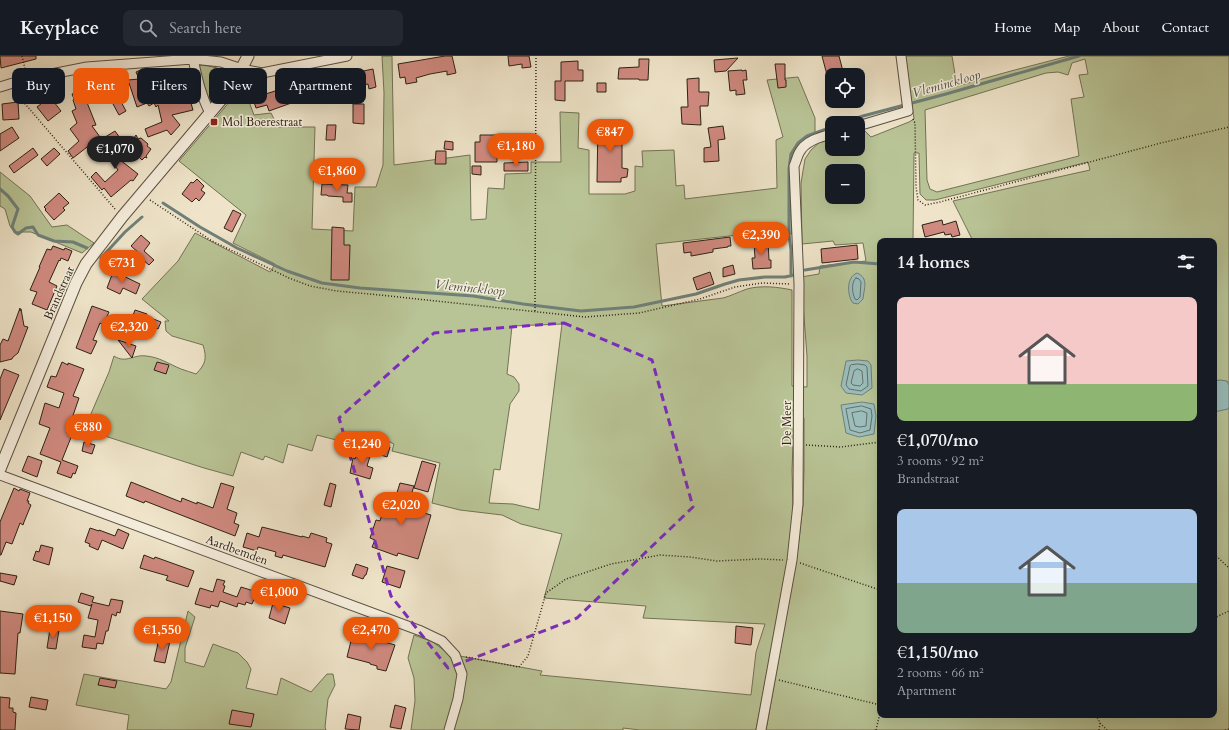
<!DOCTYPE html>
<html lang="en">
<head>
<meta charset="utf-8">
<style>
  :root { --surface:#171b24; --page:#242831; --text:#f1f3f6; --muted:#9ea1a6; --line:#363941; --accent:#ea580c }
  body { margin:0; font-family:Cardo,serif; background:var(--page); color:var(--text); height:100vh; display:flex; flex-direction:column; font-size:15px; white-space:nowrap }
  * { box-sizing:border-box; margin:0 }
  p { font-size:13px; color:var(--muted) }
  .icon { flex:none; width:22px; height:22px; fill:none; stroke:currentColor; stroke-width:2; stroke-linecap:round; stroke-linejoin:round }
  .map { position:relative; flex:1; overflow:hidden }
  .side { position:absolute; left:877px; top:182px; width:340px; height:480px; display:flex; flex-direction:column; background:var(--surface); border-radius:8px; box-shadow:0 4px 16px #0002 }
  .side>* { flex:none }
  .hud { position:absolute; left:12px; top:12px; width:380px; height:36px; display:flex; gap:8px }
  .buttons { position:absolute; left:825px; top:12px; display:grid; gap:8px }
  .buttons a { display:grid; place-items:center; width:40px; height:40px; border-radius:8px; background:var(--surface); box-shadow:0 4px 16px #0002; font-size:20px }
  .price { position:absolute; translate:-50% -34px; padding:0 9px; border-radius:14px; background:var(--accent); color:#fff; font-size:13px; line-height:26px; filter:drop-shadow(0 1px 2px #0008) }
  .price::after { content:''; position:absolute; left:50%; top:24px; width:12px; height:9px; margin-left:-6px; background:inherit; clip-path:polygon(0 0,100% 0,50% 100%) }
  .price.selected { background:#222; color:#fff }
  ul { padding:0; list-style:none }
  li { display:grid; align-content:center; gap:8px; height:212px; padding:0 20px }
  li span { display:grid; place-items:center; height:124px; border-radius:8px; color:#555 }
  li>.icon { margin-inline-start:auto }
  span .icon { width:72px; height:72px; fill:#fffc; stroke-width:1 }
  li b { font-size:17px }
  h2 { display:flex; justify-content:space-between; align-items:center; height:48px; padding:0 20px; font-size:17px }
  .pill { padding:0 14px; border-radius:8px; background:var(--surface); box-shadow:0 4px 16px #0002; font-size:14px; line-height:36px }
  .pill.selected { background:var(--accent); color:#fff }
  header { display:flex; align-items:center; gap:24px; box-sizing:border-box; height:56px; padding:0 20px; background:var(--surface); border-bottom:1px solid var(--line) }
  header strong { font-size:19px }
  nav { display:flex; gap:22px; margin-inline-start:auto; font-size:14px }
  .search { width:280px; height:36px; background:var(--page); display:flex; align-items:center; gap:10px; box-sizing:border-box; padding:0 14px; border-radius:8px; color:var(--muted); font-size:15px }
  .map>svg:first-child { display:block }
</style>
</head>
<body>
<header>
<strong>Keyplace</strong>
<div class="search"><svg class="icon" aria-label="search" viewBox="0 0 24 24"><circle cx="10" cy="10" r="6"/><path d="M15 15l6 6"/></svg>Search here</div>
<nav><a>Home</a><a>Map</a><a>About</a><a>Contact</a></nav>
</header>
<div class="map">
<svg width="1229" height="674" viewBox="0 0 1229 674">
  <rect width="100%" height="100%" fill="#efe4c9"/>
  <filter id="stains"><feTurbulence type="fractalNoise" baseFrequency=".005" numOctaves="4"/><feColorMatrix values="0 0 0 0 .2 0 0 0 0 .09 0 0 0 0 .02 0 0 0 .5 -.17"/></filter>
  <radialGradient id="worn" r=".72"><stop offset=".6" stop-color="#630" stop-opacity="0"/><stop offset="1" stop-color="#630" stop-opacity=".3"/></radialGradient>
  <path fill="#b9c496" stroke="#727356" fill-rule="evenodd" d="M 382,0 L 392,0 L 394,109 L 470,99 L 471,164 L 486,163 L 488,132 L 504,133 L 505,118 L 531,117 L 531,106 L 561,106 L 560,56 L 579,57 L 578,92 L 589,94 L 589,138 L 625,138 L 635,135 L 635,110 L 643,111 L 642,95 L 674,94 L 676,130 L 684,129 L 685,143 L 777,132 L 776,84 L 783,81 L 767,24 L 798,21 L 815,62 L 815,80 C 810,84 802,89 799,95 C 788,120 790,152 792,178 L 782,177 L 738,179 L 656,188 L 662,250 L 723,242 C 731,240 738,236 747,233 C 761,229 778,231 792,234 L 792,330 L 807,331 L 807,300 L 801,221 L 819,218 L 820,210 L 866,205 L 863,187 L 835,189 L 833,185 L 802,188 L 801,127 L 805,103 L 811,94 L 821,85 L 832,82 L 832,93 L 858,93 L 858,75 L 863,73 L 871,81 L 909,66 L 914,63 L 905,0 L 952,0 L 957,30 L 1011,15 L 1069,0 L 1229,0 L 1229,674 L 766,674 L 797,500 L 803,449 L 804,414 L 804,362 L 794,363 L 792,414 L 793,454 L 790,496 L 756,674 L 640,674 L 623,672 L 623,674 L 411,674 L 415,645 L 414,622 L 408,602 L 414,579 L 433,586 L 449,598 L 542,615 L 540,619 L 751,639 L 756,596 L 765,568 L 643,562 L 646,550 L 544,542 L 562,478 L 521,468 L 502,459 L 460,454 L 432,447 L 440,407 L 392,395 L 394,388 L 384,383 L 369,379 L 365,393 L 340,385 L 317,379 L 312,395 L 288,388 L 283,407 L 265,400 L 263,404 L 241,396 L 233,420 L 204,412 L 80,372 L 81,365 L 87,367 L 109,316 L 114,300 C 126,308 134,298 146,300 C 159,301 169,308 181,313 C 186,315 191,316 196,318 C 206,308 207,302 203,289 L 172,280 L 166,275 L 165,265 L 169,265 L 142,243 L 178,205 L 195,177 L 270,216 L 275,208 L 233,187 L 246,159 L 179,105 L 243,30 L 254,59 L 271,57 L 278,71 L 315,71 L 312,173 L 353,175 L 355,131 L 376,131 L 383,109 L 384,37 ZM 1085,3 L 1088,18 L 1079,19 L 1084,41 L 1071,43 L 1079,100 L 937,136 L 930,133 L 927,124 L 925,54 L 1046,17 L 1058,16 L 1068,19 L 1072,7 ZM 914,97 L 919,97 L 920,138 L 926,144 L 935,144 L 1088,106 L 1090,114 L 1027,128 L 953,145 L 973,185 L 1214,185 L 1214,659 L 880,659 L 880,185 L 913,185 ZM 832,115 L 858,115 L 858,141 L 832,141 ZM 562,268 L 539,454 L 513,448 L 489,447 L 494,413 L 500,414 L 510,348 L 519,335 L 519,328 L 514,321 L 507,318 L 512,270 Z
    M 196,9 C 204,9 221,11 226,17 C 228,18 228,21 229,23 L 211,46 L 207,43 Z
    M 0,116 L 30,140 L 52,171 L 67,169 L 94,187 L 82,197 L 31,176 L 15,176 L 10,170 L 5,153 L 0,150 Z
    M 188,555 L 195,561 L 185,592 L 185,606 L 204,611 L 213,588 L 238,597 L 247,606 L 251,613 L 246,632 L 277,639 L 281,622 L 311,636 L 327,618 L 333,618 L 335,629 L 328,643 L 325,671 L 326,674 L 127,674 L 129,659 L 76,649 L 84,618 L 166,633 L 171,626 Z"/>
  <path fill="#9bbebc" stroke="#6f8079" d="M 857,217 C 869,222 864,232 863,243 L 858,248 L 853,247 C 847,240 846,221 857,217 Z
    M 858,304 L 868,305 L 871,309 L 872,332 L 862,339 L 846,337 L 841,330 L 846,305 Z
    M 1220,324 L 1227,325 L 1229,329 L 1229,351 L 1228,353 L 1214,356 L 1214,325 Z
    M 862,346 L 874,348 L 876,360 L 874,378 L 859,381 L 846,377 L 841,349 Z"/>
  <g fill="none" stroke-linecap="round" stroke-linejoin="round">
    <path stroke="#647068" stroke-width="1" d="M 856,222 L 859,223 L 861,226 L 860,241 L 857,244 L 855,243 C 852,237 851,226 856,222 Z
      M 858,308 L 865,309 L 867,311 L 868,330 L 861,335 L 849,333 L 846,329 L 850,310 L 851,309 Z
      M 858,313 L 862,315 L 863,327 L 860,330 L 853,329 L 851,327 L 854,315 Z
      M 862,350 L 871,353 L 872,360 L 870,374 L 860,377 L 850,374 L 846,353 Z
      M 862,355 L 867,357 L 866,370 L 860,371 L 855,370 L 852,357 Z"/>
    <path stroke="#6f8079" stroke-width="3" d="M 842,67 L 863,60 L 946,38 L 1079,0
      M 0,133 L 8,140 L 18,153 L 12,171 L 15,176 L 18,178 L 26,172 L 33,171 L 38,179 L 54,185 L 73,186 L 87,192
      M 163,147 L 200,171 L 237,192 L 287,215 L 322,227 L 360,232 L 473,240 L 523,248 L 581,255 L 634,251 L 696,238 L 725,228 L 739,224 L 765,221 L 785,221 L 794,219
      M 101,202 L 125,176 L 142,161
      M 805,214 L 854,206 L 880,208
      M 791,220 L 791,194 L 789,179 L 789,113 L 791,98 L 798,87 L 807,80 L 832,71"/>
  </g>
  <path fill="#d08a80" stroke="#2c2215" d="M 0,0 L 36,0 L 36,3 L 1,12 Z
    M 445,0 L 452,0 L 456,17 L 447,19 L 447,15 L 430,18 L 416,22 L 417,26 L 406,28 L 405,21 L 400,22 L 398,8 Z
    M 508,0 L 529,0 L 531,11 L 522,12 L 522,8 L 509,10 Z
    M 822,0 L 839,0 L 844,19 L 827,19 Z
    M 738,2 L 726,15 L 715,16 L 714,4 Z
    M 639,3 L 649,3 L 648,24 L 639,24 L 639,23 L 618,23 L 619,12 L 639,11 Z
    M 578,5 L 578,14 L 583,14 L 583,25 L 565,25 L 565,45 L 555,44 L 555,25 L 561,25 L 561,6 Z
    M 775,8 L 785,8 L 785,24 L 786,24 L 786,31 L 778,32 Z
    M 143,13 L 145,18 L 169,14 L 169,17 L 181,13 L 193,54 L 172,59 L 180,69 L 171,79 L 167,74 L 148,81 L 145,73 L 162,66 L 158,49 L 156,51 L 154,47 L 149,50 L 147,47 L 137,51 L 128,24 L 139,23 L 136,16 Z
    M 373,13 L 376,31 L 369,33 L 368,28 L 349,31 L 337,34 L 337,39 L 315,44 L 316,46 L 307,46 L 308,41 L 269,55 L 267,49 L 256,52 L 252,40 L 261,37 L 262,39 L 272,36 L 316,20 L 316,25 Z
    M 742,14 L 742,15 L 746,14 L 747,24 L 743,24 L 745,38 L 736,39 L 736,34 L 730,35 L 728,15 Z
    M 699,22 L 699,36 L 709,36 L 708,50 L 700,50 L 701,69 L 682,68 L 681,51 L 688,51 L 687,23 Z
    M 114,26 L 116,46 L 120,44 L 126,55 L 119,59 L 113,48 L 116,46 L 104,45 L 103,42 L 99,43 L 99,27 Z
    M 597,27 L 606,27 L 606,36 L 597,36 Z
    M 82,34 L 96,69 L 92,70 L 100,81 L 73,102 L 68,95 L 79,85 L 70,73 L 77,67 L 72,55 L 76,53 L 73,44 L 74,43 L 72,38 Z
    M 50,41 L 61,55 L 48,65 L 37,51 Z
    M 18,46 L 19,63 L 3,64 L 2,48 Z
    M 353,48 L 364,48 L 364,68 L 353,67 Z
    M 598,66 L 621,66 L 621,70 L 622,70 L 622,112 L 628,113 L 627,121 L 621,122 L 621,126 L 597,126 Z
    M 327,69 L 336,69 L 335,84 L 326,84 Z
    M 723,70 L 725,83 L 718,84 L 719,105 L 704,106 L 704,92 L 711,91 L 708,72 Z
    M 12,71 L 19,82 L 0,95 L 0,78 Z
    M 115,75 L 120,82 L 105,92 L 138,118 L 133,125 L 131,124 L 111,141 L 104,132 L 102,134 L 91,121 L 96,116 L 105,126 L 118,114 L 103,93 L 103,94 L 102,92 L 102,83 Z
    M 136,79 L 138,83 L 141,82 L 148,88 L 147,90 L 151,93 L 146,100 L 147,102 L 145,101 L 142,104 L 130,92 L 133,89 L 130,87 Z
    M 480,79 L 497,79 L 497,106 L 475,106 L 475,86 L 480,86 Z
    M 445,85 L 453,86 L 453,94 L 444,93 Z
    M 33,92 L 38,99 L 14,117 L 9,110 Z
    M 54,92 L 60,98 L 47,110 L 41,103 Z
    M 436,95 L 446,95 L 446,108 L 435,108 Z
    M 528,106 L 528,115 L 504,115 L 504,107 Z
    M 472,110 L 481,110 L 481,119 L 472,118 Z
    M 197,123 L 204,130 L 201,134 L 205,137 L 199,145 L 196,142 L 192,146 L 182,138 L 191,126 L 193,127 Z
    M 322,128 L 348,129 L 347,137 L 352,137 L 352,146 L 343,146 L 343,141 L 328,140 L 327,139 L 321,139 Z
    M 59,137 L 69,147 L 63,152 L 65,154 L 54,164 L 45,154 L 46,153 L 44,151 Z
    M 233,154 L 241,158 L 232,176 L 224,172 Z
    M 942,164 L 943,169 L 956,165 L 960,179 L 952,181 L 951,178 L 945,179 L 944,176 L 925,181 L 922,169 Z
    M 332,171 L 344,172 L 344,189 L 350,189 L 349,224 L 331,224 Z
    M 141,179 L 150,187 L 144,195 L 154,204 L 149,209 L 138,200 L 140,198 L 131,190 Z
    M 730,181 L 731,190 L 728,190 L 728,191 L 713,193 L 713,196 L 697,199 L 691,200 L 691,196 L 684,197 L 683,187 Z
    M 768,185 L 769,204 L 771,204 L 771,212 L 753,213 L 752,202 L 755,202 L 754,186 Z
    M 857,189 L 858,203 L 822,207 L 821,193 Z
    M 53,190 L 64,194 L 65,192 L 72,195 L 68,205 L 61,202 L 60,205 L 59,204 L 49,226 L 57,230 L 47,254 L 32,248 L 37,236 L 30,234 L 40,211 L 39,211 L 47,193 L 51,194 Z
    M 733,209 L 735,218 L 723,221 L 723,212 Z
    M 113,216 L 115,216 L 140,228 L 136,238 L 123,232 L 120,238 L 107,232 Z
    M 710,216 L 714,228 L 697,234 L 693,222 Z
    M 92,250 L 109,256 L 103,269 L 100,267 L 93,284 L 97,285 L 91,298 L 76,292 Z
    M 20,252 L 20,255 L 21,253 L 24,270 L 28,271 L 18,297 L 13,301 L 12,303 L 0,306 L 0,289 L 3,283 L 8,285 Z
    M 135,254 L 147,258 L 146,260 L 161,266 L 158,273 L 147,269 L 142,268 L 142,270 L 131,265 Z
    M 118,284 L 136,290 L 132,302 Z
    M 62,306 L 68,309 L 68,307 L 84,313 L 73,340 L 79,342 L 67,377 L 72,379 L 62,404 L 78,410 L 75,418 L 73,417 L 71,422 L 57,417 L 61,406 L 40,398 L 50,372 L 39,368 L 45,347 L 59,352 L 64,337 L 47,331 L 51,320 L 56,321 Z
    M 157,306 L 169,309 L 166,318 L 154,314 Z
    M 4,313 L 19,319 L 0,364 L 0,323 Z
    M 370,379 L 383,384 L 382,388 L 390,391 L 387,401 L 365,394 Z
    M 84,386 L 95,389 L 92,398 L 82,395 Z
    M 359,393 L 371,397 L 367,410 L 373,412 L 370,423 L 350,417 L 353,402 L 355,403 Z
    M 28,400 L 42,405 L 37,421 L 22,415 Z
    M 422,405 L 436,409 L 428,436 L 414,432 Z
    M 131,426 L 181,446 L 182,442 L 197,448 L 197,446 L 213,452 L 221,427 L 234,431 L 227,453 L 237,457 L 234,467 L 239,469 L 235,480 L 145,445 L 144,447 L 126,440 Z
    M 330,427 L 336,429 L 331,451 L 324,449 Z
    M 400,427 L 414,430 L 407,452 L 431,459 L 418,503 L 398,497 L 397,500 L 372,491 L 375,484 L 370,482 L 376,464 L 380,465 L 387,441 L 395,443 Z
    M 14,432 L 19,435 L 20,433 L 30,437 L 27,445 L 29,445 L 28,447 L 31,449 L 24,466 L 23,469 L 20,467 L 12,488 L 6,486 L 1,499 L 0,499 L 0,466 Z
    M 262,471 L 302,481 L 302,480 L 309,482 L 311,477 L 327,482 L 326,486 L 332,488 L 325,511 L 283,499 L 282,502 L 275,500 L 276,496 L 258,491 L 257,495 L 243,491 L 247,477 L 259,481 Z
    M 90,472 L 99,475 L 99,474 L 115,480 L 118,473 L 129,478 L 123,493 L 102,484 L 98,494 L 89,490 L 90,488 L 85,486 Z
    M 41,489 L 53,492 L 49,509 L 33,504 L 36,495 L 39,496 Z
    M 144,499 L 154,503 L 155,501 L 194,515 L 188,531 L 166,524 L 168,520 L 140,512 Z
    M 356,508 L 368,512 L 366,519 L 365,519 L 363,523 L 352,519 Z
    M 387,510 L 405,515 L 400,532 L 382,526 Z
    M 0,517 L 17,520 L 14,529 L 0,525 Z
    M 217,523 L 225,525 L 223,529 L 225,530 L 223,536 L 237,541 L 241,531 L 257,536 L 252,548 L 246,546 L 245,549 L 238,547 L 237,551 L 220,545 L 218,551 L 211,549 L 210,552 L 195,548 L 200,532 L 213,536 Z
    M 81,537 L 94,541 L 92,546 L 109,550 L 111,543 L 123,545 L 120,557 L 117,556 L 116,560 L 112,558 L 108,575 L 106,575 L 103,588 L 97,587 L 96,593 L 82,591 L 84,579 L 95,581 L 98,564 L 88,562 L 92,548 L 91,550 L 78,546 Z
    M 273,547 L 290,552 L 285,568 L 269,562 Z
    M 0,555 L 23,558 L 20,577 L 18,577 L 15,618 L 0,617 Z
    M 41,555 L 58,559 L 56,569 L 39,566 Z
    M 736,570 L 753,572 L 751,589 L 735,587 Z
    M 50,573 L 59,574 L 56,593 L 47,592 Z
    M 353,577 L 395,589 L 386,615 L 377,613 L 377,610 L 370,608 L 370,607 L 347,601 Z
    M 159,583 L 170,585 L 165,607 L 154,605 Z
    M 100,622 L 117,625 L 115,632 L 98,629 Z
    M 0,641 L 10,642 L 9,652 L 13,652 L 13,656 L 16,657 L 15,674 L 0,674 Z
    M 31,641 L 48,644 L 46,654 L 29,651 Z
    M 395,649 L 406,652 L 401,673 L 390,671 Z
    M 232,654 L 254,658 L 251,671 L 229,668 Z
    M 348,658 L 361,661 L 359,674 L 345,673 Z"/>
  <g fill="none" stroke-linecap="round" stroke-linejoin="round">
    <g stroke="#5d5242" stroke-width="11">
      <path id="minor" d="M 193,3 C 197,21 201,40 210,57
        M 0,31 L 26,23 L 87,11 L 193,3 L 221,6 L 242,13 L 262,17 L 347,0
        M 858,70 L 908,55 L 901,0
        M 0,419 L 421,575 L 442,585 L 455,599 L 462,618 L 458,643 L 449,674
        M 761,674 L 792,504 L 798,448 L 799,228 L 794,110 C 796,106 797,101 799,97 C 805,85 820,81 832,78"/>
    </g>
    <g stroke="#5d5242" stroke-width="13">
      <path id="tertiary" d="M 0,413 L 76,227 L 86,208 L 122,161 L 226,38 L 234,27 L 248,0"/>
    </g>
    <path stroke="#2c2215" stroke-width="1.5" stroke-dasharray="1 2" stroke-linecap="butt" d="M 22,0 L 25,13
      M 15,36 L 115,153
      M 913,63 L 915,67 L 916,131 L 918,144 L 925,149 L 940,146 L 1161,87 L 1229,71
      M 150,144 L 212,185 L 289,222 L 310,230 L 337,235 L 380,239 L 585,261 L 639,257 L 700,243 L 735,231 L 762,227 L 790,228
      M 535,255 L 536,0
      M 806,389 L 841,391 L 880,386
      M 1214,498 L 1229,512
      M 800,507 L 880,534
      M 1214,562 L 1229,555
      M 466,601 L 519,611 L 528,600 L 546,537 L 566,523 L 611,508 L 660,499 L 690,501 L 717,505 L 760,503 L 783,504
      M 779,624 L 880,649
      M 1096,659 L 1100,667 L 1107,674
      M 876,674 L 880,657
      M 1099,674 L 1100,667
      M 1225,674 L 1229,673"/>
    <use href="#minor" stroke="#f5eddc" stroke-width="9"/>
    <use href="#tertiary" stroke="#f5eddc" stroke-width="11"/>
  </g>
  <path fill="none" stroke="#7b2cbf" stroke-width="3" stroke-dasharray="8 5" stroke-linejoin="round" d="M 564,267 L 652,304 L 693,451 L 577,562 L 448,612 L 391,540 L 339,362 L 434,277 Z"/>
  <rect fill="#8f2418" stroke="#f5eddc" stroke-width="1.5" x="210" y="62" width="8" height="8" rx="2"/>
  <g text-anchor="middle" stroke-width="3" stroke-linejoin="round" paint-order="stroke">
    <g font-size="12" fill="#2c2215" stroke="#f5eddc" text-anchor="start">
      <text x="222" y="70">Mol Boerestraat</text>
    </g>
    <g font-size="12" fill="#2c2215" stroke="#f5eddc">
      <text transform="translate(59 237) rotate(-66)" y="4">Brandstraat</text>
      <text transform="translate(787 367) rotate(-90)" y="4">De Meer</text>
      <text transform="translate(237 494) rotate(20)" y="4">Aardbemden</text>
    </g>
    <g font-size="13" font-style="italic" fill="#4d5147" stroke="#f5eddc">
      <text transform="translate(946 27) rotate(-16)" y="5">Vleminckloop</text>
      <text transform="translate(470 231) rotate(6)" y="5">Vleminckloop</text>
    </g>
  </g>
  <rect width="100%" height="100%" filter="url(#stains)"/>
  <rect width="100%" height="100%" fill="url(#worn)"/>
</svg>
<div class="buttons">
<a><svg class="icon" aria-label="locate" viewBox="0 0 24 24"><circle cx="12" cy="12" r="6"/><path d="M12 2v4M12 18v4M2 12h4M18 12h4"/></svg></a>
<a>+</a>
<a>−</a>
</div>
<b class="price" style="left:610px;top:97px">€847</b>
<b class="price" style="left:516px;top:111px">€1,180</b>
<b class="price selected" style="left:115px;top:114px">€1,070</b>
<b class="price" style="left:337px;top:136px">€1,860</b>
<b class="price" style="left:761px;top:200px">€2,390</b>
<b class="price" style="left:122px;top:228px">€731</b>
<b class="price" style="left:129px;top:292px">€2,320</b>
<b class="price" style="left:88px;top:392px">€880</b>
<b class="price" style="left:362px;top:409px">€1,240</b>
<b class="price" style="left:401px;top:470px">€2,020</b>
<b class="price" style="left:279px;top:557px">€1,000</b>
<b class="price" style="left:53px;top:583px">€1,150</b>
<b class="price" style="left:162px;top:595px">€1,550</b>
<b class="price" style="left:371px;top:595px">€2,470</b>
<div class="hud">
<a class="pill">Buy</a>
<a class="pill selected">Rent</a>
<a class="pill">Filters</a>
<a class="pill">New</a>
<a class="pill">Apartment</a>
</div>
<section class="side">
<h2>14 homes<svg class="icon" aria-label="filters" viewBox="0 0 24 24"><path d="M4 7h16M4 17h16"/><circle cx="9" cy="7" r="2"/><circle cx="15" cy="17" r="2"/></svg></h2>
<ul>
<li><span style="background:linear-gradient(#f6c9c9 70%,#8fb573 0)"><svg class="icon" aria-label="home" viewBox="0 0 24 24"><path d="M3 11l9-7 9 7M6 9v11h12V9"/></svg></span><div><b>€1,070/mo</b><p>3 rooms · 92 m²</p><p>Brandstraat</p></div></li>
<li><span style="background:linear-gradient(#a9c7e8 60%,#7fa58c 0)"><svg class="icon" aria-label="home" viewBox="0 0 24 24"><path d="M3 11l9-7 9 7M6 9v11h12V9"/></svg></span><div><b>€1,150/mo</b><p>2 rooms · 66 m²</p><p>Apartment</p></div></li>
</ul>
</section>
</div>
</body>
</html>
